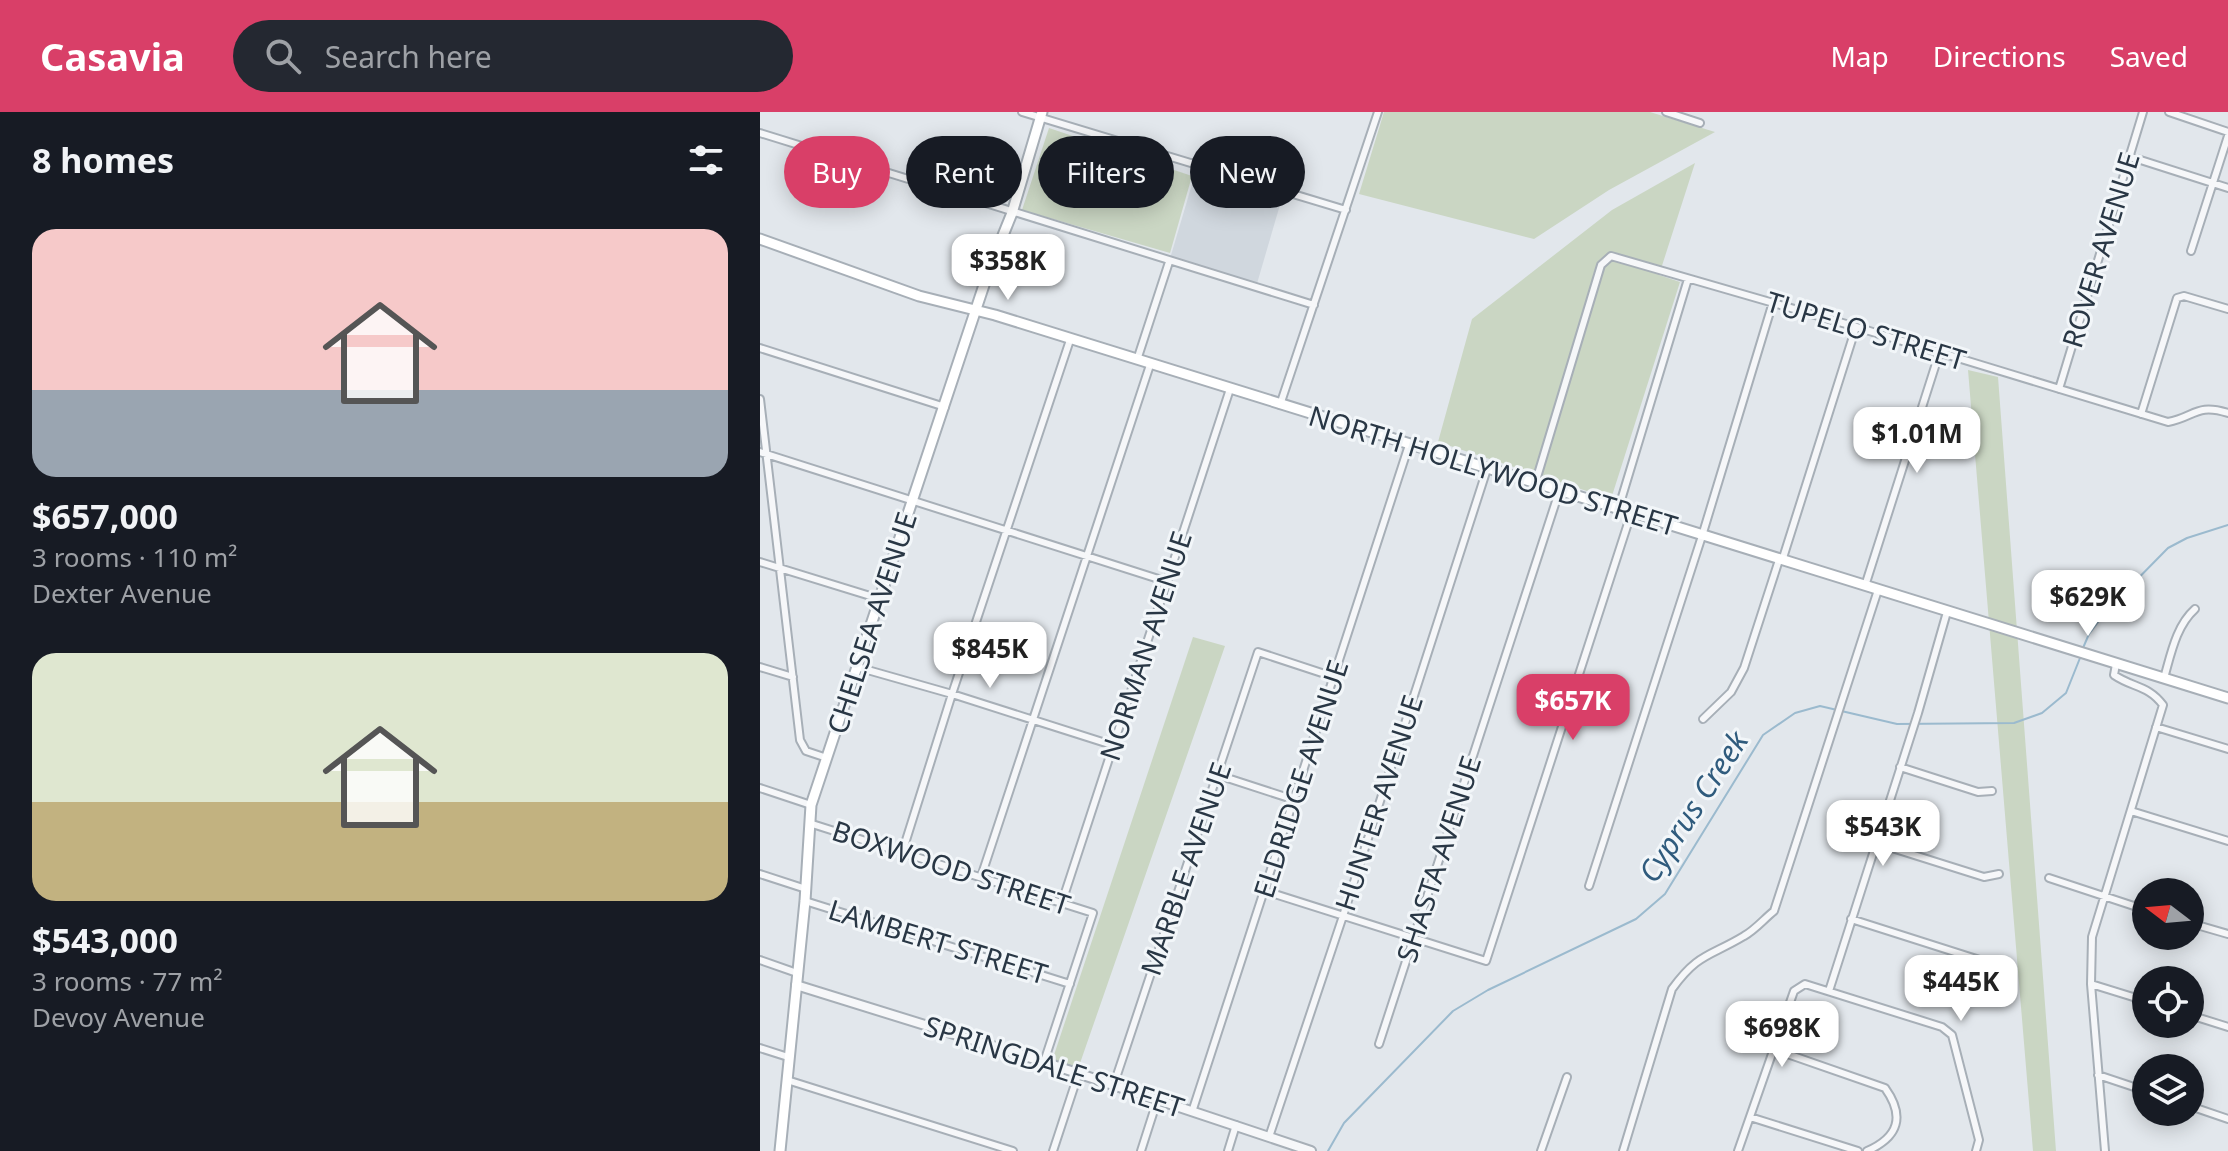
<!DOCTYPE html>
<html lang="en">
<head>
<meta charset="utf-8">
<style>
  :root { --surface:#171b24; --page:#242831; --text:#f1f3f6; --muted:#9ea1a6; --accent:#d93f68 }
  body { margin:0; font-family:"Noto Sans",sans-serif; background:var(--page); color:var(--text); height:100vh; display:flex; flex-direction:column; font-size:30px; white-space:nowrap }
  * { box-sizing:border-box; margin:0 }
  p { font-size:26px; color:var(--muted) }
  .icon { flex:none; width:44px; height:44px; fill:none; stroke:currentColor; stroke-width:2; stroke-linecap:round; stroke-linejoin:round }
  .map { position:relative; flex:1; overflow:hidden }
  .sheet { display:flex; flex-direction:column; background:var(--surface); width:760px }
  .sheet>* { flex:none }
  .guide { position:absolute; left:24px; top:24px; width:760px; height:72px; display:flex; gap:16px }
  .needle { width:52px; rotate:286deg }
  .fabs { position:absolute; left:1372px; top:766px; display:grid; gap:16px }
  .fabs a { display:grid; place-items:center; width:72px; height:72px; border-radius:50%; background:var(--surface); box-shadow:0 4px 20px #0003; font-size:40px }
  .price { position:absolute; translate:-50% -68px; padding:0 18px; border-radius:16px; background:#fff; color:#222; font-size:26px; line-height:52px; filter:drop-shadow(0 2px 4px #0008) }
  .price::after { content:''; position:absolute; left:50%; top:48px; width:24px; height:18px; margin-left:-12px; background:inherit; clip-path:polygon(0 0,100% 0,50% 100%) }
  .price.on { background:var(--accent); color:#fff }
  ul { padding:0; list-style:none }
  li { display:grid; align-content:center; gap:16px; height:424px; padding:0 32px }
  li span { display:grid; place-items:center; height:248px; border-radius:24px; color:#555 }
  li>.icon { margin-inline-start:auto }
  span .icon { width:144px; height:144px; fill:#fffc; stroke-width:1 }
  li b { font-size:34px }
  h2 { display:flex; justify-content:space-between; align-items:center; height:96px; padding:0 32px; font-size:34px }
  .chip { padding:0 28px; border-radius:36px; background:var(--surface); box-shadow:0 4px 20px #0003; font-size:28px; line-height:72px }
  .chip.on { background:var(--accent); color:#fff }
  header { display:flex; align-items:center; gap:48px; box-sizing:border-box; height:112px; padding:0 40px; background:var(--accent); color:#fff }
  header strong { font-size:38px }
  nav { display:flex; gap:44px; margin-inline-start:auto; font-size:28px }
  .search { width:560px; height:72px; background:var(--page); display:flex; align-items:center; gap:20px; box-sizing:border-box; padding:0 28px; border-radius:44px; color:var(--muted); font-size:30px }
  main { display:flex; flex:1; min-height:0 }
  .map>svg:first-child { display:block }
</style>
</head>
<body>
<header>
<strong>Casavia</strong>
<div class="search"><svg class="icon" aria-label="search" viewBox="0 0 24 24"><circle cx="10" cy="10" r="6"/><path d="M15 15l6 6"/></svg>Search here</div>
<nav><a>Map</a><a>Directions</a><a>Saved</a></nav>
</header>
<main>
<section class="sheet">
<h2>8 homes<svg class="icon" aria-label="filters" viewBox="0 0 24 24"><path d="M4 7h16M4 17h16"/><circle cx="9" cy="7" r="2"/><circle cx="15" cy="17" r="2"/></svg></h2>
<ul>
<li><span style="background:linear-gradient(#f6c9c9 65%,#9aa5b1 0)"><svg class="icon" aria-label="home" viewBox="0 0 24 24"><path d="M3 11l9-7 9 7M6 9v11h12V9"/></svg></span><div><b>$657,000</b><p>3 rooms · 110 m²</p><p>Dexter Avenue</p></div></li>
<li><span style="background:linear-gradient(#dfe7d0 60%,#c2b280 0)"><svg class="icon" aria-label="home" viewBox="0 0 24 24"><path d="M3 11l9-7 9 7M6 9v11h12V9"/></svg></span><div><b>$543,000</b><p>3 rooms · 77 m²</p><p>Devoy Avenue</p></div></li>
</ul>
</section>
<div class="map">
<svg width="1468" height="1039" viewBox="0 0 1468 1039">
  <rect width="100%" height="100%" fill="#e2e7ec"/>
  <path fill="#d0d7de" d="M 438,52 L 524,79 L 496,175 L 409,150 Z"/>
  <path fill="#cad6c3" d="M 624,0 L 890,0 L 955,20 L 849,78 L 774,127 L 599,82 Z
    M 289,16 L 432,64 L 410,141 L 262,98 Z
    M 935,51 L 899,163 L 920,170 L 851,387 L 678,330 L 712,207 L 852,98 Z
    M 1208,258 L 1238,265 L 1296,1039 L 1273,1039 Z
    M 433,525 L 465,534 L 318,957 L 292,949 Z"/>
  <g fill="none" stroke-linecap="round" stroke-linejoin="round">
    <path stroke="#9bbace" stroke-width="2" d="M 1323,536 L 1329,522 L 1348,497 L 1408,436 L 1427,426 L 1468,413
      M 568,1039 L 584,1011 L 693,899 L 728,878 L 876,807 L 905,782 L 1003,623 L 1035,601 L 1060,594 L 1137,612 L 1254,611 L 1282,601 L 1306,581 L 1320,546"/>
    <g stroke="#a7afb7" stroke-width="10">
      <path id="minor" d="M 262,0 L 586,98
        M 906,0 L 940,11
        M 1409,0 L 1468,20
        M 0,21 L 554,193
        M 1368,44 L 1468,76
        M 1431,139 L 1468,24
        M 0,236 L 185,295
        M 377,248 L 409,150
        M 1299,277 L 1383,0
        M 0,287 L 40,628 L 46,639 L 67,646
        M 520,293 L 618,0
        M 1381,302 L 1417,186 L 1424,184 L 1468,197
        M 0,340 L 408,470
        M 775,372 L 841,153 L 851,144 L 1093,214 L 1408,310 C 1435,305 1436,291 1468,301
        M 858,398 L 928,167
        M 1022,449 L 1096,215
        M 0,450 L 120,487
        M 1105,474 L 1179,242
        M 0,555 L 33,565
        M 97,555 L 192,582 L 352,633
        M 1404,566 C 1411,542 1416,514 1435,497
        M 943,607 L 971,580 L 984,556 L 1019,448
        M 1396,615 L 1468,637
        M 1140,655 L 1218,680 L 1232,679
        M 458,663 L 535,688
        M 0,676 L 51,693
        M 1371,699 L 1468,729
        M 49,711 L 333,801 L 284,950
        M 1116,731 L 1224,765 L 1239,762
        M 142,741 L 192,582 L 310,228
        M 0,762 L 46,777
        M 221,765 L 390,253
        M 1289,766 L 1386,798
        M 829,774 L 942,424 L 1013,190
        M 505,779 L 726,849 L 871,402
        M 45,789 L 310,872
        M 302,790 L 470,277
        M 1091,807 L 1226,850 L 1246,849
        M 1430,811 L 1468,822
        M 0,848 L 37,861
        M 1331,872 L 1386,889
        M 1069,879 L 1158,601 L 1187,500
        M 1430,903 L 1468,915
        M 619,932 L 799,380
        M 0,936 L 28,945
        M 1013,937 L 1125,976 C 1145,1004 1139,1025 1107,1039
        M 1338,963 L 1386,979
        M 27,968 L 253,1039
        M 353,975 L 498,540 L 574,565
        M 1430,994 L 1468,1007
        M 432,1000 L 649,333
        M 990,1005 L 1098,1039
        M 509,1025 L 583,804 L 727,357
        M 293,1039 L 318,963
        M 381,1039 L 397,989
        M 468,1039 L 476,1013
        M 781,1039 L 807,965
        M 863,1039 L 912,877 C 938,841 949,845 984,824 C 995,818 1004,807 1014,799 L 1118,478
        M 978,1039 L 1034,879 L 1045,872 L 1182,915 L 1192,923 L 1219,1028 L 1216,1039
        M 1345,1039 L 1331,872 L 1332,825 L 1403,593 C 1388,573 1373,576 1354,563 L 1356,552"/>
    </g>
    <g stroke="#a7afb7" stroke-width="12">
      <path id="tertiary" d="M 36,873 L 284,950 L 551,1039"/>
    </g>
    <g stroke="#a7afb7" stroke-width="13">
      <path id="secondary" d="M 0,127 L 159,184 L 235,203 L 1468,586
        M 20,1039 L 45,789 L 51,693 L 229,158 L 252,101 L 282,0"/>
    </g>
    <use href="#minor" stroke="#f6f7f9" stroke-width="6"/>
    <use href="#tertiary" stroke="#f6f7f9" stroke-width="8"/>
    <use href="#secondary" stroke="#fff" stroke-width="9"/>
  </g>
  <g text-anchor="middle" stroke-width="6" stroke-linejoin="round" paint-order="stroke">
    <g font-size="28" fill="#293745" stroke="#f2f6f9">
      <text transform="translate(1341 138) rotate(-73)" y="10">ROVER AVENUE</text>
      <text transform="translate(1106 219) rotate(17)" y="10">TUPELO STREET</text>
      <text transform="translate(733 359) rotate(17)" y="10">NORTH HOLLYWOOD STREET</text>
      <text transform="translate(112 511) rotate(-72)" y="10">CHELSEA AVENUE</text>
      <text transform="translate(386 534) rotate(-72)" y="10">NORMAN AVENUE</text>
      <text transform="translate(541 667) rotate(-72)" y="10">ELDRIDGE AVENUE</text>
      <text transform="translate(619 691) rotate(-72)" y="10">HUNTER AVENUE</text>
      <text transform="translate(679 747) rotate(-72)" y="10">SHASTA AVENUE</text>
      <text transform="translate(191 756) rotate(18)" y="10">BOXWOOD STREET</text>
      <text transform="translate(426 757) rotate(-71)" y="10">MARBLE AVENUE</text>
      <text transform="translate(178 830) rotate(17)" y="10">LAMBERT STREET</text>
      <text transform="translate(294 955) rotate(18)" y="10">SPRINGDALE STREET</text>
    </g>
    <g font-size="30" font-style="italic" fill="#2f5b7d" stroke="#f2f6f9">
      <text transform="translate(934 695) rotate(-57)" y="10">Cyprus Creek</text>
    </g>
  </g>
</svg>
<div class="fabs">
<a><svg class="needle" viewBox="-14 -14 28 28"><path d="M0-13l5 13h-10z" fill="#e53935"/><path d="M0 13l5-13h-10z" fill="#9ea1a6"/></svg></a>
<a><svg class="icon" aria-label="locate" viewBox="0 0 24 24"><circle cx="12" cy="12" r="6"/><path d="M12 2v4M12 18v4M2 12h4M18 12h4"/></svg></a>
<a><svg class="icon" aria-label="layers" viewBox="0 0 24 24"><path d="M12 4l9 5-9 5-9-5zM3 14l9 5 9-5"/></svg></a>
</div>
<b class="price" style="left:248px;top:190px">$358K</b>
<b class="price" style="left:1157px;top:363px">$1.01M</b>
<b class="price" style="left:1328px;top:526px">$629K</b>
<b class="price" style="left:230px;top:578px">$845K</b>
<b class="price on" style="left:813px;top:630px">$657K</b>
<b class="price" style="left:1123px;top:756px">$543K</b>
<b class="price" style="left:1201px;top:911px">$445K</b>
<b class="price" style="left:1022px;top:957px">$698K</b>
<div class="guide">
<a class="chip on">Buy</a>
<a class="chip">Rent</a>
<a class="chip">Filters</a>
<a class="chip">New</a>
</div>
</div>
</main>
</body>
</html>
